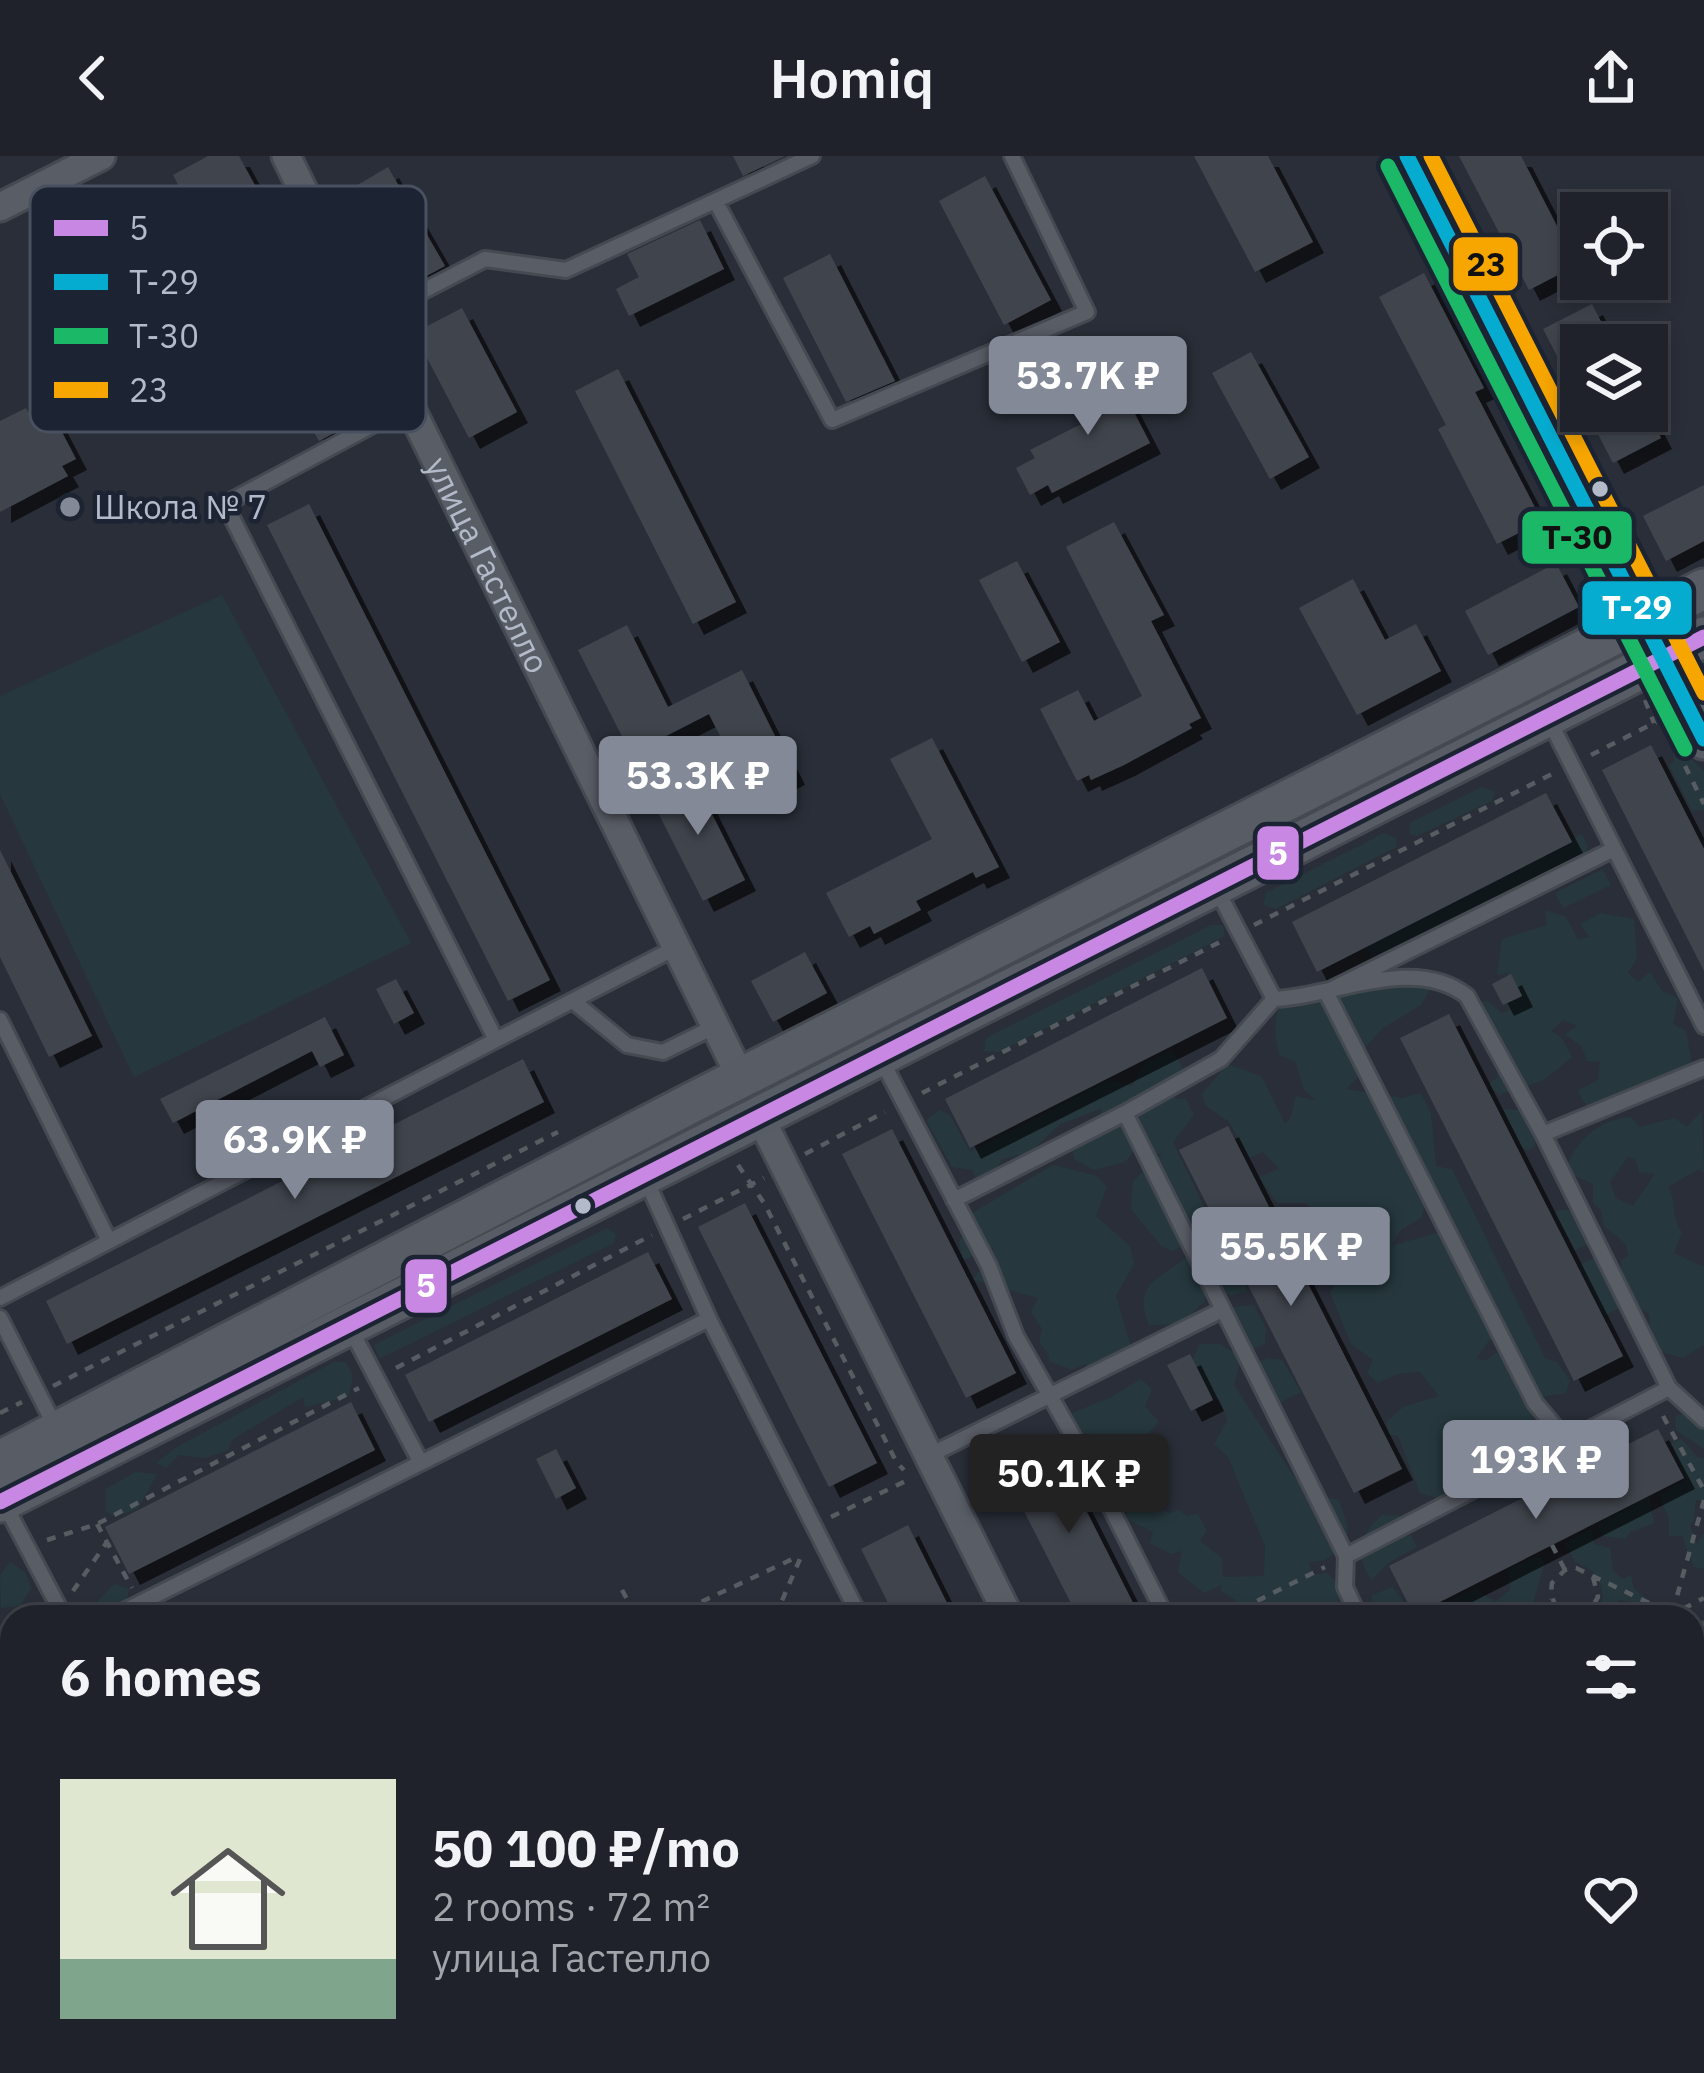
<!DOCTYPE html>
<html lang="en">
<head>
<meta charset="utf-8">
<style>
  :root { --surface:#1f222a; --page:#272a32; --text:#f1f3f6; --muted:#a1a4a8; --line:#3c3f47; --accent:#838996 }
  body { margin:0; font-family:"IBM Plex Sans",sans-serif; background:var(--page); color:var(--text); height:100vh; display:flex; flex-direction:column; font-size:45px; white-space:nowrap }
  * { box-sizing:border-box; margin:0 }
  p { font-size:39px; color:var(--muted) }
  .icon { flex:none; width:66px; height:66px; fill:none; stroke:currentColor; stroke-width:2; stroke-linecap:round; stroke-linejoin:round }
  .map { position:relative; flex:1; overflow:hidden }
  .drawer { position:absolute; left:0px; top:1449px; width:1704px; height:468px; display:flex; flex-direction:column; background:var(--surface); border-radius:36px 36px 0 0; box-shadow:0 6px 18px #0003,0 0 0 3px var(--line) }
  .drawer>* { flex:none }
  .controls { position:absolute; left:1560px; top:36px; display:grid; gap:24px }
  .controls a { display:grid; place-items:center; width:108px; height:108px; border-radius:0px; background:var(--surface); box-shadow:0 6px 18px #0003,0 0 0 3px var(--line); font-size:60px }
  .price { position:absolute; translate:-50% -102px; padding:0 27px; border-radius:12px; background:var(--accent); color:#fff; font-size:39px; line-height:78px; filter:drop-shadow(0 3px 6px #0008) }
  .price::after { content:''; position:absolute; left:50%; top:72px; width:36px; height:27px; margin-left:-18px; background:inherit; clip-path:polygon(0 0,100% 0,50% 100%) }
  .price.on { background:#222; color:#fff }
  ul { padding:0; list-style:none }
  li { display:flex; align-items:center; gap:36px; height:300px; padding:0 60px }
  li span { display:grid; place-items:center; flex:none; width:336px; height:240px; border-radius:0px; color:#555 }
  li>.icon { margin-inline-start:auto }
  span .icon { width:144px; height:144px; fill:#fffc; stroke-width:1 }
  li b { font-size:51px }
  h2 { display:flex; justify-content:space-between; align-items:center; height:144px; padding:0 60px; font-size:51px }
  header { display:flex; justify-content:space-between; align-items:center; height:156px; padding:0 60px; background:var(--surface); font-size:54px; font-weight:600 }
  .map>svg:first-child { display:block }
</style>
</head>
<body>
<header><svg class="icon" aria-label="back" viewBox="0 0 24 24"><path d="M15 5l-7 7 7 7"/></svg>Homiq<svg class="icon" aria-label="share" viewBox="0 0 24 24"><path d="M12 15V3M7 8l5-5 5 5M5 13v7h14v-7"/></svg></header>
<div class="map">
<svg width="1704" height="1917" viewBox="0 0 1704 1917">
  <defs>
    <filter id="shadow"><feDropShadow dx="11" dy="11" stdDeviation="0" flood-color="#0009"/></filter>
  </defs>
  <rect width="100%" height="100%" fill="#292e38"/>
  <path fill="#26383e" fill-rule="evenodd" d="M 222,439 L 411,787 L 134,921 L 0,638 L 0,540 Z
    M 1678,588 L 1704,616 L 1704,654 L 1692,655 L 1669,609 L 1674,605 L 1672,590 Z
    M 1482,631 L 1495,636 L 1492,645 L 1417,680 L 1410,678 L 1410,667 Z
    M 1384,677 L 1396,682 L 1396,691 L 1276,753 L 1263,749 L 1266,737 Z
    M 1582,678 L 1588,691 L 1582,703 L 1374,806 L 1366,791 Z
    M 1603,713 L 1611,729 L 1563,752 L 1555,737 Z
    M 1545,754 L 1566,761 L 1578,783 L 1589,781 L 1580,768 L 1600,757 L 1634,763 L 1637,802 L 1628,817 L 1638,826 L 1650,816 L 1662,835 L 1678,842 L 1673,868 L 1686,875 L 1692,908 L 1637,943 L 1589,954 L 1577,935 L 1598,924 L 1600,906 L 1587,905 L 1582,891 L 1565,878 L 1577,870 L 1563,864 L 1551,875 L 1561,881 L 1572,901 L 1544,924 L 1499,939 L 1488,928 L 1498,921 L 1494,900 L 1473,872 L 1476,848 L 1487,845 L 1502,857 L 1509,854 L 1505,835 L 1508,817 L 1497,819 L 1502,783 L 1547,769 Z
    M 1211,769 L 1223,769 L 1225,780 L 999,896 L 984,895 L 986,882 Z
    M 1393,813 L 1407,815 L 1429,835 L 1421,849 L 1383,872 L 1354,904 L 1360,919 L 1346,933 L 1402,942 L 1421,937 L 1431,957 L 1436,1010 L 1452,1013 L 1545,1202 L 1557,1206 L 1570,1225 L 1566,1237 L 1539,1241 L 1429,1029 L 1422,1061 L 1400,1075 L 1391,1090 L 1440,1076 L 1495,1176 L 1476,1203 L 1487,1204 L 1497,1196 L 1513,1212 L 1534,1263 L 1510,1293 L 1487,1294 L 1463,1267 L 1460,1276 L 1462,1306 L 1478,1321 L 1463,1349 L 1420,1337 L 1398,1280 L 1389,1279 L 1386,1266 L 1403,1251 L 1439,1240 L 1420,1216 L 1401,1217 L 1378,1227 L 1367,1217 L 1373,1204 L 1351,1188 L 1330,1136 L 1346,1116 L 1335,1107 L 1316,1121 L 1300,1107 L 1280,1064 L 1310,1059 L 1307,1047 L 1277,1047 L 1259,1021 L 1279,1013 L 1263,996 L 1249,1002 L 1229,966 L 1205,949 L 1202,938 L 1227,908 L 1261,920 L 1285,968 L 1290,963 L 1296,940 L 1317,945 L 1304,934 L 1295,905 L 1279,899 C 1258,813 1334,829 1393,813 Z
    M 1172,894 L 1183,912 L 1167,925 L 1176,943 L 1186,943 L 1194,959 L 1173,986 L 1216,1076 L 1172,1095 L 1161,1090 L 1131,1053 L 1133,1025 L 1162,998 L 1133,996 L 1125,1006 L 1094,1014 L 1074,1003 L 1073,992 L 1093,979 L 1102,952 L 1059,969 L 1030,996 L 1003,1003 L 994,1015 L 1003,1029 L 979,1039 L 973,1014 L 952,1011 L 926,964 L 940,954 L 950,959 L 970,996 L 1110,924 L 1132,930 L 1144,908 Z
    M 1503,953 L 1519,954 L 1534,978 L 1535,990 L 1528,995 L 1521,991 Z
    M 1702,955 L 1704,1017 L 1699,1013 L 1668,1031 C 1678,1045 1669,1058 1682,1076 L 1674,1097 L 1704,1111 L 1704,1189 L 1683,1202 L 1659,1195 L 1651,1181 L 1649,1158 C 1627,1145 1623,1130 1621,1105 L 1628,1100 L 1626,1088 L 1604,1070 L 1601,1054 L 1593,1047 L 1593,1028 L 1565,1015 C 1575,986 1598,963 1631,961 L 1639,971 L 1675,962 L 1687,971 ZM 1628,1001 L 1636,1004 L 1639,1016 L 1655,1018 L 1633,1050 L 1616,1042 L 1610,1026 Z
    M 1053,1009 L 1097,1020 L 1107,1031 L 1096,1060 L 1130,1090 L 1134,1108 L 1116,1140 L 1134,1201 L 1094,1219 L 1085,1208 L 1072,1214 L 1049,1205 L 1048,1197 L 1039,1186 L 1042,1173 L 1031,1156 L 1038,1142 L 973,1124 L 994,1092 L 963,1104 L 959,1086 L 974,1056 Z
    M 1562,1053 L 1570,1055 L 1588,1088 L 1575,1094 L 1554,1057 Z
    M 607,1072 L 616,1078 L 614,1087 L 379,1203 L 374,1189 Z
    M 1227,1093 L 1248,1135 L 1231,1139 L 1206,1133 L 1205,1145 L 1181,1168 L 1149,1169 C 1133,1129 1155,1126 1184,1103 L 1208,1105 Z
    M 1594,1102 L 1621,1151 L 1605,1159 L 1579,1109 Z
    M 1254,1149 L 1266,1172 L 1265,1188 L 1253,1193 L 1236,1188 L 1226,1168 L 1233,1151 Z
    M 1200,1188 L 1220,1188 L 1235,1197 L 1239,1209 L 1234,1229 L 1295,1322 L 1313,1329 L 1321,1340 L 1339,1344 L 1347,1368 L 1347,1390 L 1324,1404 L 1309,1406 L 1313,1419 L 1327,1417 L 1336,1425 L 1341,1461 L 1236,1461 L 1235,1444 L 1221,1435 L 1222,1429 L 1204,1437 L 1178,1416 L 1182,1395 L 1171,1398 L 1150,1387 L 1153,1376 L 1125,1362 L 1131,1343 L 1146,1339 L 1168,1357 L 1179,1354 L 1187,1360 L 1198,1358 L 1207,1375 L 1200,1385 L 1222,1402 L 1223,1421 L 1264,1420 L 1265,1390 L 1228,1301 L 1214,1288 L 1227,1265 L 1220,1244 L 1202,1237 L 1191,1207 Z
    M 1267,1202 L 1282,1204 L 1301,1236 L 1275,1249 L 1255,1208 Z
    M 334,1206 L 346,1206 L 353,1220 L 348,1241 L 305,1251 L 303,1241 L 233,1283 L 228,1294 L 206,1302 L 179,1299 L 166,1312 L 156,1307 L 177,1291 Z
    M 1141,1223 L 1152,1233 L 1145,1250 L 1159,1266 L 1138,1288 L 1116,1295 L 1093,1278 L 1083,1277 L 1072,1257 L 1111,1241 Z
    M 1695,1254 L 1704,1260 L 1704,1293 L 1676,1274 L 1675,1260 Z
    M 1611,1265 L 1620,1275 L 1617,1291 L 1600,1297 L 1586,1285 L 1587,1270 Z
    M 1682,1283 L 1697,1301 L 1704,1302 L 1704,1345 L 1696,1344 L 1694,1365 L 1690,1369 L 1697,1388 L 1704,1377 L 1704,1413 L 1694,1411 L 1682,1380 L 1669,1380 L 1669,1363 L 1659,1339 L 1687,1324 L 1671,1287 Z
    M 135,1316 L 157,1318 L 138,1352 L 116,1361 L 106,1356 L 106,1333 Z
    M 1649,1341 L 1654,1367 L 1631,1376 L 1625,1383 L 1602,1380 L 1598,1369 Z
    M 1382,1359 L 1401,1360 L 1417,1391 L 1388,1407 L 1372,1424 C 1353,1399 1360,1378 1382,1359 Z
    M 1591,1373 L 1594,1388 L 1610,1392 L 1613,1414 L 1622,1423 L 1631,1419 L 1634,1433 L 1645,1441 L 1639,1447 L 1618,1444 L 1619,1461 L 1595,1461 L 1603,1441 L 1601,1429 L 1593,1415 L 1575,1406 L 1565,1387 Z
    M 1537,1400 L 1545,1406 L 1532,1451 L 1540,1461 L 1387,1461 L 1375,1455 L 1371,1440 L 1392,1431 L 1415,1460 L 1476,1433 L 1495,1446 L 1510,1434 L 1508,1414 Z
    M 10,1406 L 26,1417 L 31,1432 L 20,1450 L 1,1452 L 0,1420 Z
    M 114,1428 L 129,1433 L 124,1460 L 67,1461 L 68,1456 L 97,1446 Z
    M 12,1787 L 12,1866 L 0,1841 L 0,1792 Z
    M 113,1905 L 175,1905 L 176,1917 L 117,1915 Z
    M 696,1905 L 728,1905 L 730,1908 L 772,1905 L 749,1917 L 705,1917 Z"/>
  <path fill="#41454e" filter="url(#shadow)" d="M 208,0 L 239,0 L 258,35 L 198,67 L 173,19 Z
    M 733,0 L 785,0 L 743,20 Z
    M 1194,0 L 1268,0 L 1313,86 L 1255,116 Z
    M 1459,0 L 1521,0 L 1577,109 L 1529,134 Z
    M 388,11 L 445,110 L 400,134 L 344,37 Z
    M 985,20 L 1051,144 L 1004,169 L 939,45 Z
    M 700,64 L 724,113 L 629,160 L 616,133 L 639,121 L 627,98 Z
    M 830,98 L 895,225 L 846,246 L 783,122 Z
    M 1424,117 L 1484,232 L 1475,236 L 1542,365 L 1497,388 L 1438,273 L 1446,269 L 1379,141 Z
    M 1592,148 L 1613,189 L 1581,189 L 1581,246 L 1543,173 Z
    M 462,152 L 517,256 L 469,282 L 414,177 Z
    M 330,195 L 366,260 L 319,285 L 283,221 Z
    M 1251,196 L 1309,301 L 1270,323 L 1212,217 Z
    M 1109,208 L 1150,287 L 1052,337 L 1048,329 L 1030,339 L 1016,312 L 1035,302 L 1030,294 L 1095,261 L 1077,224 Z
    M 618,213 L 736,446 L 693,468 L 575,235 Z
    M 26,252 L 35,268 L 53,259 L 76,303 L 62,310 L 68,320 L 0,356 L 0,265 Z
    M 1586,255 L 1647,255 L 1661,282 L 1613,307 Z
    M 1704,329 L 1704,385 L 1666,405 L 1643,360 Z
    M 309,348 L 550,824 L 508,845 L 267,369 Z
    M 1114,366 L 1164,459 L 1151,465 L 1201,562 L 1189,568 L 1192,572 L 1124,609 L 1091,624 L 1089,619 L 1077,625 L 1040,553 L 1078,534 L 1094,565 L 1142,540 L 1066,391 Z
    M 1017,405 L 1060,486 L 1022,506 L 979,424 Z
    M 1556,407 L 1579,451 L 1488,499 L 1465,455 Z
    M 1353,423 L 1385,484 L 1416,468 L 1441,515 L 1357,559 L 1299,452 Z
    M 627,469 L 668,551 L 742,514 L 794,618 L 750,640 L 709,558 L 631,598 L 578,494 Z
    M 932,582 L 999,711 L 976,722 L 973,716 L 916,745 L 921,754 L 874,778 L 870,770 L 849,781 L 826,737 L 932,683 L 890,603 Z
    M 1651,589 L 1704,693 L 1704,815 L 1602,614 Z
    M 693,620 L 745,724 L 703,745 L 650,641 Z
    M 1546,637 L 1572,686 L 1317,816 L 1292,766 Z
    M 0,694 L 92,880 L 49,901 L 0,801 Z
    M 805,796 L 827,837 L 773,866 L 751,825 Z
    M 1202,812 L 1227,862 L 970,992 L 945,943 Z
    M 1511,818 L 1522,840 L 1503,849 L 1492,828 Z
    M 396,823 L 414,857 L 394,868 L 376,833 Z
    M 1449,858 L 1623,1200 L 1574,1225 L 1400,882 Z
    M 325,861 L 344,899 L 320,911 L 312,895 L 173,967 L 160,943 Z
    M 523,903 L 544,946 L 67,1188 L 46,1145 Z
    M 1228,970 L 1402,1313 L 1354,1337 L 1179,994 Z
    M 892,973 L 1016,1217 L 966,1242 L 842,998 Z
    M 745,1047 L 877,1307 L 829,1331 L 698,1071 Z
    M 648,1096 L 672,1143 L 429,1266 L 405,1219 Z
    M 1190,1198 L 1213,1244 L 1191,1255 L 1167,1209 Z
    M 351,1246 L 375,1294 L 129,1418 L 105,1371 Z
    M 1658,1273 L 1684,1322 L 1414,1459 L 1389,1410 Z
    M 1052,1287 L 1127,1435 L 1140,1461 L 1078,1461 L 1002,1312 Z
    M 556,1293 L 576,1332 L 556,1343 L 536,1303 Z
    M 908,1369 L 954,1461 L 895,1461 L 861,1393 Z"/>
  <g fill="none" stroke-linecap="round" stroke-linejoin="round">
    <g stroke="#454951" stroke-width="20">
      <path id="lane" d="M 716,46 L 832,264 L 1087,156 L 1012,0
        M 367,164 L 485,103 L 566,114 L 812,0
        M 1549,564 L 1704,870
        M 1274,843 C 1333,841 1414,798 1467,840 L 1543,978 L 1669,1232 L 1346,1400 L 1345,1431 L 1359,1461
        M 573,845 L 627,889 L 663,896 L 716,870
        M 0,864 L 109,1085
        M 496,884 L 677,791
        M 881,903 L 989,1110 L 1016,1180 L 1086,1303 L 1166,1461
        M 1125,957 L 1346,1400
        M 1543,978 L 1704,912
        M 646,1024 L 709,1163 L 860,1461
        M 954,1044 L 1125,957 L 1221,903 L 1274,843 L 1216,732
        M 0,1142 L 496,884 L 225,348 L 410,249
        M 0,1162 L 55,1270
        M 351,1174 L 421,1307
        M 1669,1232 L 1704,1264
        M 1567,1285 L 1535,1247 L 1326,836 L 1614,693
        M 928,1300 L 1222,1154
        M 5,1349 L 64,1461
        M 112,1461 L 709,1163
        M 308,1905 L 314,1917
        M 688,1905 L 694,1917
        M 910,1905 L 916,1917
        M 1378,1905 L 1384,1917
        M 518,1917 L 542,1905"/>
    </g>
    <g stroke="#454951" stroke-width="33">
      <g id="street">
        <path id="s1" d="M 286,0 L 741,922"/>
        <path d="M 0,51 L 101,0"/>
        <path d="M 759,959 L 1009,1461"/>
        <path d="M 1692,1487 L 1704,1481"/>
        <path d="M 1235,1905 L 1241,1917"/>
        <path d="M 838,1917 L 862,1905"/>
      </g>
    </g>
    <g stroke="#454951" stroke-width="45">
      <path id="secondary" d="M 1407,0 L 1704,583
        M 0,1305 L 703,941 L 1704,433
        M 0,1346 L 1704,481
        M 0,1716 L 12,1739
        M 96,1905 L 102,1917"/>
    </g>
    <path stroke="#575c63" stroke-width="4.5" stroke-dasharray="9 9" stroke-linecap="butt" d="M 1645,544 L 1654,567
      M 1591,599 L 1656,566
      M 1685,610 L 1704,648
      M 1254,769 L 1554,617
      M 922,937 L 1222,785
      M 805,998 L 885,956
      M 738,1009 L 764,1047 L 897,1307 L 904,1314
      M 683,1063 L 764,1022
      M 396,1212 L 652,1079
      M 53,1230 L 558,976
      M 0,1257 L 22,1246
      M 1663,1260 L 1704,1334
      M 831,1361 L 912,1322
      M 97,1368 L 132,1432
      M 47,1384 L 97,1368 L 359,1232
      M 1552,1389 L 1565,1414
      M 1593,1421 L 1598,1441 L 1592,1451 L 1577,1459 C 1558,1458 1549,1446 1552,1427 L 1565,1414 L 1576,1412 L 1672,1458 L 1704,1344
      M 622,1434 L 637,1461
      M 73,1435 L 107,1386
      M 669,1461 L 799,1400
      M 775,1461 L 803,1396
      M 1225,1461 L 1325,1411
      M 1546,1461 L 1551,1443
      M 1667,1461 L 1704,1442
      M 0,1480 L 12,1486
      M 1692,1526 L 1704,1520
      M 0,1636 L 12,1659
      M 0,1804 L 12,1828
      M 50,1905 L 56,1917
      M 137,1905 L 143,1917
      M 1193,1905 L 1199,1917
      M 762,1917 L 786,1905"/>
    <use href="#lane" stroke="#595d66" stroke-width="14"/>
    <use href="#street" stroke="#595d66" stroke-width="27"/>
    <use href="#secondary" stroke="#585c64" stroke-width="39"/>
    <g stroke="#1c2433" stroke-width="24">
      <path id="bus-1" d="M 0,1346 L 1704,481"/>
    </g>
    <g stroke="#1c2433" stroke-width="24">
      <path id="bus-2" d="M 1407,0 L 1704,583"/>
    </g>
    <g stroke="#1c2433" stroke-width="24">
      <path id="bus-3" d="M 1388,10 L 1685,593"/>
    </g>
    <g stroke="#1c2433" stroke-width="24">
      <path id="bus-4" d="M 1431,0 L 1704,537"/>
    </g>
    <use href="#bus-1" stroke="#c787e3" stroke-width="15"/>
    <use href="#bus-2" stroke="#06acd0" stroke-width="15"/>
    <use href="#bus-3" stroke="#1ab867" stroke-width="15"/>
    <use href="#bus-4" stroke="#f7a600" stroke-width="15"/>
  </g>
  <g fill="#b3bac9" stroke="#1c2433" stroke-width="4.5">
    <circle cx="1600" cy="333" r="10"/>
    <circle cx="583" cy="1050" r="10"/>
  </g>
  <circle fill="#838996" stroke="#1c2433" stroke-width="4.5" cx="70" cy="351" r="12"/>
  <g text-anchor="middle" stroke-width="9" stroke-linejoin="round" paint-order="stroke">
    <g font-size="33" fill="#b3bac9" stroke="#1c2433" text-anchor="start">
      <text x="94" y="363">Школа № 7</text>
    </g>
    <g font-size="33" fill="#b3bac9" stroke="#1c2433">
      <text dy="12" stroke="none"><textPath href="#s1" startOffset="456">улица Гастелло</textPath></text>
    </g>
  </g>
  <rect x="30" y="30" width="396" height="246" rx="18" fill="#1c2433" stroke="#495160" stroke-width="3"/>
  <rect x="54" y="64" width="54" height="16" fill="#c787e3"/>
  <rect x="54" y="118" width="54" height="16" fill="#06acd0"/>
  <rect x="54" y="172" width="54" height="16" fill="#1ab867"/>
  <rect x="54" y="226" width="54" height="16" fill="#f7a600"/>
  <g font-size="33" fill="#b3bac9">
    <text x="129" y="84">5</text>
    <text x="129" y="138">Т-29</text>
    <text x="129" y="192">Т-30</text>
    <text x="129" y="246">23</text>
  </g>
  <g stroke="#1c2433" stroke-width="4.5">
    <rect x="1451" y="79" width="69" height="58" rx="12" fill="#f7a600"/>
    <rect x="1520" y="353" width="114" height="57" rx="12" fill="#1ab867"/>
    <rect x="1580" y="423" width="114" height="58" rx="12" fill="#06acd0"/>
    <rect x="1255" y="668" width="46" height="58" rx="12" fill="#c787e3"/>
    <rect x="403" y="1101" width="46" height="58" rx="12" fill="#c787e3"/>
  </g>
  <g font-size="33" text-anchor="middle" font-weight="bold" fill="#fff">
    <text x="1637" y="463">Т-29</text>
    <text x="1278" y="709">5</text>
    <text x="426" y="1141">5</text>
  </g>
  <g font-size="33" text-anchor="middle" font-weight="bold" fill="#111">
    <text x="1486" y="120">23</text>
    <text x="1577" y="393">Т-30</text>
  </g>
</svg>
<div class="controls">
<a><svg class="icon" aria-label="locate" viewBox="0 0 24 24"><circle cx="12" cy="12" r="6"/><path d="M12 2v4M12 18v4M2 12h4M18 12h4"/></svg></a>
<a><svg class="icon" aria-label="layers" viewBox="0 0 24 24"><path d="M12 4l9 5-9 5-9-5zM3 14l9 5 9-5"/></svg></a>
</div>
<b class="price" style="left:1088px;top:282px">53.7K ₽</b>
<b class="price" style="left:698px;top:682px">53.3K ₽</b>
<b class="price" style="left:295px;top:1046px">63.9K ₽</b>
<b class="price" style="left:1291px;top:1153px">55.5K ₽</b>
<b class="price" style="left:1536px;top:1366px">193K ₽</b>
<b class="price on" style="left:1069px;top:1380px">50.1K ₽</b>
<section class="drawer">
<h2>6 homes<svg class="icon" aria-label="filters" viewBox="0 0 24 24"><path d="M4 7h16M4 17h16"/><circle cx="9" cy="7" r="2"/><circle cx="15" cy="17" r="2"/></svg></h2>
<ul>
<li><span style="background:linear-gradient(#dfe7d0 75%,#7fa58c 0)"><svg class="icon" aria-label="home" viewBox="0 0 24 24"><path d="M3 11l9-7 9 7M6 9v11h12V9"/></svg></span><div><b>50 100 ₽/mo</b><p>2 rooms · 72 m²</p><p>улица Гастелло</p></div><svg class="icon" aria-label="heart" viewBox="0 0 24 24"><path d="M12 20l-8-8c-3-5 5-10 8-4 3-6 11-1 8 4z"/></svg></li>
</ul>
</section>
</div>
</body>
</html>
